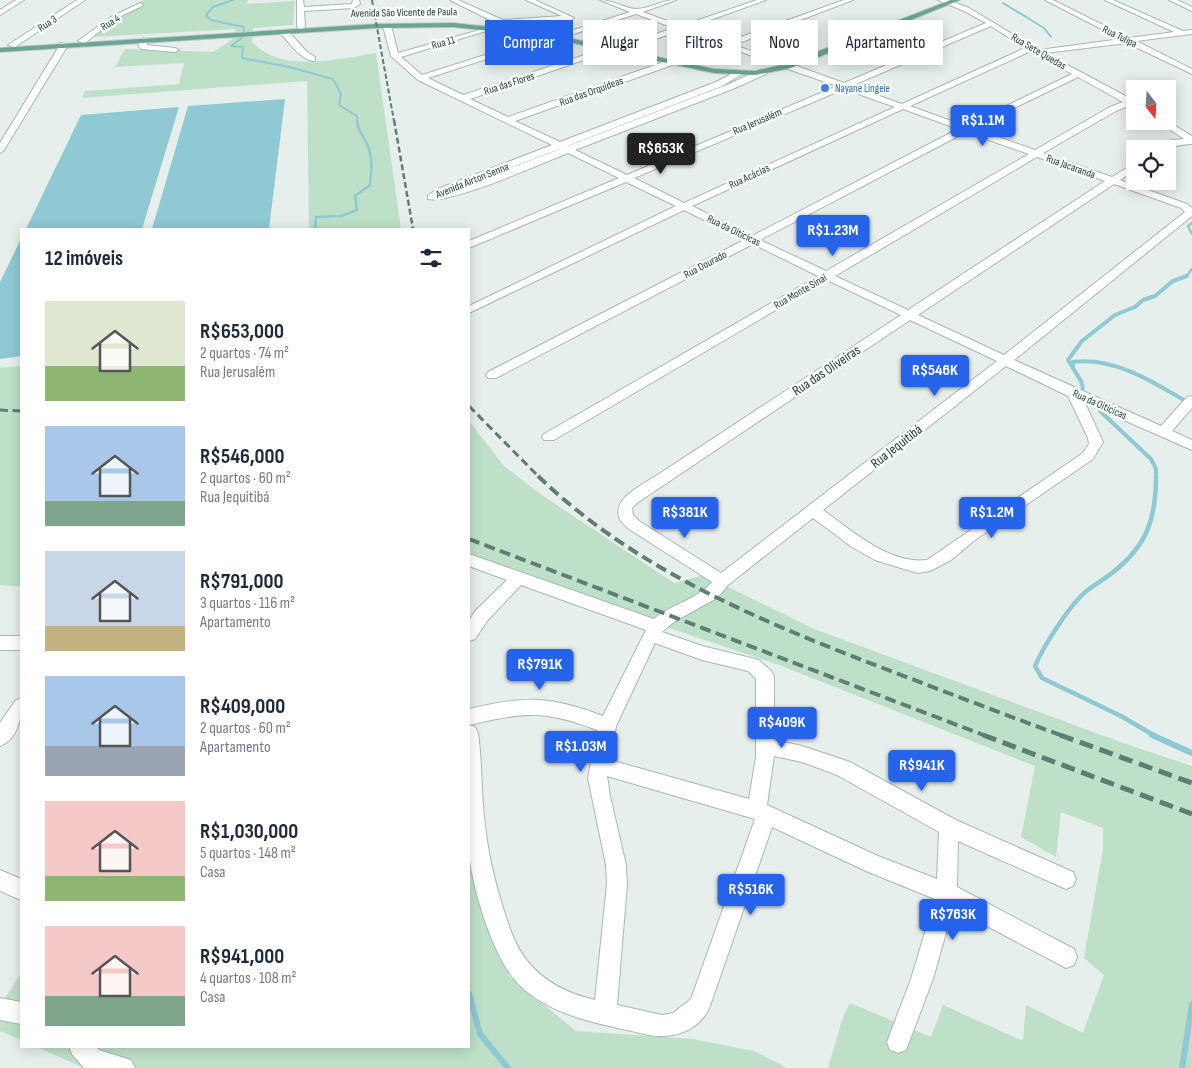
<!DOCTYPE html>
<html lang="pt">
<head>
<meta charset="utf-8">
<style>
  :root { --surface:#fff; --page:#f6f6f7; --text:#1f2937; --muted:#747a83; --accent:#2563eb }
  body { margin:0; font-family:"Sofia Sans Condensed",sans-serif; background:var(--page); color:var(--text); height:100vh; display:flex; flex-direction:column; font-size:19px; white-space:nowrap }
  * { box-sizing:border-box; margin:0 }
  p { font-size:16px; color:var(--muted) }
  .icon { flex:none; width:28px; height:28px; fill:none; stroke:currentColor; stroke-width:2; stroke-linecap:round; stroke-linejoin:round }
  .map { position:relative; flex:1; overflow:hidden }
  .panel { position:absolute; left:20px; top:228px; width:450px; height:820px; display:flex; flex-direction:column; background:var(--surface); border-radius:0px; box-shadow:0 2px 12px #0003 }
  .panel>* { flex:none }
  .guide { position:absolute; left:485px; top:20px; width:475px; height:45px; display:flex; gap:10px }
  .needle { width:32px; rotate:163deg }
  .fabs { position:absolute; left:1126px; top:80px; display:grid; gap:10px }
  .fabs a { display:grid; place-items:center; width:50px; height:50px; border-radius:0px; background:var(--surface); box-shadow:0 2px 12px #0003; font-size:25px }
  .price { position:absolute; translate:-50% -42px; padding:0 11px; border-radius:5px; background:var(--accent); color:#fff; font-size:16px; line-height:32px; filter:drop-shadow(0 1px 2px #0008) }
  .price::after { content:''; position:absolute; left:50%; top:30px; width:15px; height:11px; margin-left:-8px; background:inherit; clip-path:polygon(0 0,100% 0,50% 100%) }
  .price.active { background:#222; color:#fff }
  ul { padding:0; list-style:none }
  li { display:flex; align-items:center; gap:15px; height:125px; padding:0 25px }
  li span { display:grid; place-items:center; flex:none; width:140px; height:100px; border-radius:0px; color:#555 }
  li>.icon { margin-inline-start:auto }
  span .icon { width:60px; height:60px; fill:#fffc; stroke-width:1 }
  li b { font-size:21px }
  h2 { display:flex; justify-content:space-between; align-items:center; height:60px; padding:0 25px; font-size:21px }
  .pill { padding:0 18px; border-radius:0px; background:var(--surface); box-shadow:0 2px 12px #0003; font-size:18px; line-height:45px }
  .pill.active { background:var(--accent); color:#fff }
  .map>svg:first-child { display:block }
</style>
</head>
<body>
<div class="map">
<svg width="1192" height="1068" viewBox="0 0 1192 1068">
  <rect width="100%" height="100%" fill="#e6efeb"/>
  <path fill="#bfe0c8" d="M 143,0 L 248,0 L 247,4 L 295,1 L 293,25 L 253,28 L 252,42 C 282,74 337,59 376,53 L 401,229 L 309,229 L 307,81 L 82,98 L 85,91 L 179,84 L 184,63 L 115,67 L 125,49 L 213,52 L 233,39 L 236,29 L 93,37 Z
    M 21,366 L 21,587 L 0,585 L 0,368 Z
    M 469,421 L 504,466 L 543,496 L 674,583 L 704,575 L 814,629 L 1123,743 L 1192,766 L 1192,1068 L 828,1068 L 842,1020 L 850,1003 L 931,1037 L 943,1005 L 1023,1041 L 1026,1005 L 1083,1033 L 1104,975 L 1084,958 L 1103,849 L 1103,828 L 1061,812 L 1056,857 L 1021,837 L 1035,766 L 779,665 L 601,605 L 469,555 Z
    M 469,844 L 475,881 L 509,976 L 576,1031 L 693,1039 L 754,1051 L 787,1068 L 84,1068 L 35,1046 L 469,1046 Z
    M 21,973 L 21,1040 L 0,1031 L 0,1006 Z"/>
  <path fill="#8ec9d4" d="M 285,99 L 269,229 L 152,229 L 188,106 Z
    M 179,107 L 142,229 L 26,229 L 81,115 Z
    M 21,239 L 21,356 L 0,359 L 0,282 Z"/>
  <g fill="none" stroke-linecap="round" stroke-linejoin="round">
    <path stroke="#8ec9d4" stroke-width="2" d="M 233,0 L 213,7 L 206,15 L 211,20 L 244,27 L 243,37 L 231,46 L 243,47 L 242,58 L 289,67 L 333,79 L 341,94 L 339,105 L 357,116 L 357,121
      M 1003,3 L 1044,28 L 1051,37"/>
    <path stroke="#8ec9d4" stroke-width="2.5" d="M 1192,223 L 1188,226 L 1192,234
      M 315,229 L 316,217 L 341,216 L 357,210 L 355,196 L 370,185 C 371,173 373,161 369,149 C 366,138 357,132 357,120
      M 1186,277 L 1192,269"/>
    <path stroke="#8ec9d4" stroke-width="4" d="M 1073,367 L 1073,362 C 1112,357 1150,380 1182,399
      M 1083,388 L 1081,381 L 1068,360 L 1082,341 L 1115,315 L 1135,307 L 1143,300 L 1155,296 L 1173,281 L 1187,276
      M 1100,411 L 1151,459 L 1156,469 L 1156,477"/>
    <path stroke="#8ec9d4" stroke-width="4.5" d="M 1155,736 L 1121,716 L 1042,678 L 1035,666 C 1043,647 1067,610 1081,596 C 1090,587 1102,581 1112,573 C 1147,546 1156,519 1156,476"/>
    <path stroke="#8ec9d4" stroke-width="6" d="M 1152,735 L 1192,753
      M 469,993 L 480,1034 L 508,1068
      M 1182,1068 L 1192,1004"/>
    <g stroke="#a8b8b2" stroke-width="2">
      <path id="minor" d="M 16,0 L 24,0 L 0,15 L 0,10 Z
        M 77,0 L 85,0 L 15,47 L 8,45 Z
        M 297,0 L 303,0 L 304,7 L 352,4 L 353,0 L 359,0 L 360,4 L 354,8 L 304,11 L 305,27 L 301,29 L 297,27 Z
        M 450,0 L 458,0 L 503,20 L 562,16 L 526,0 L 535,0 L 574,18 L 571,20 L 507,24 L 506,26 L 504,27 Z
        M 600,0 C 613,0 628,10 638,9 C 651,8 662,0 676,0 L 643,12 L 681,26 L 757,0 L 766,0 L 688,28 L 727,42 L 844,0 L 853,0 L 734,45 L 781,61 L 782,63 L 778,65 L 727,47 L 687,62 L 681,62 L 681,58 L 720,45 L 681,30 L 628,49 L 622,49 L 622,45 L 674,28 L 636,14 L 564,37 L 564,33 L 630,12 Z
        M 938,0 L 948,0 L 969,8 L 1039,50 L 1121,39 L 1045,0 L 1053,0 L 1129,38 L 1174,32 L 1105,0 L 1113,0 L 1183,31 L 1192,30 L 1192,34 L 1136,41 L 1192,69 L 1192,74 L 1127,43 L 1045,53 L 1133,100 L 1135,108 L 1128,106 L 1116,111 L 1043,153 L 1112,177 L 1135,163 L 1135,170 L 1120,180 L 1187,204 L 1192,208 L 1192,216 L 1014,360 L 1161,426 L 1187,397 L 1192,396 L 1192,408 L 1172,431 L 1192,440 L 1192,450 L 1085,403 L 1103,442 L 1093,459 L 975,540 L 951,560 L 930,571 L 917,573 L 875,560 L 852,547 L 813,518 L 728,585 L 717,598 L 675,621 L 662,632 L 702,646 L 759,660 L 771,671 L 774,676 L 774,740 L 802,746 L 850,762 L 956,820 L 1073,872 L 1076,879 L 1073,886 L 1066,889 L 958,841 L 957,887 L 1074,949 L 1077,957 L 1074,965 L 1066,968 L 953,908 L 933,979 L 906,1050 L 898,1053 L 890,1050 L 887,1042 L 911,979 L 935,899 L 866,871 L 772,827 L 710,1006 C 699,1034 666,1041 640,1033 C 607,1025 572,1020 542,1002 C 530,995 517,985 509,972 C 490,945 471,884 469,850 C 466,809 469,766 469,725 L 475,727 L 478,733 C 482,761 481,789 484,816 C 487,850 495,884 506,917 C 511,933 518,951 530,964 C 547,984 570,994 595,1000 L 607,884 L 606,865 L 588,778 L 597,730 C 544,710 524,712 469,725 L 469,709 C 525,696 548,695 603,716 L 646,630 L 521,585 L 487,621 L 475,639 L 469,641 L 469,621 L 475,611 L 507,580 L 469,566 L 469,554 L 654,619 C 671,604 697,600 712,582 L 629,529 C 625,525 620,522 619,517 C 613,497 646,483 659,474 L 901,315 L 827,280 L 554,440 L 544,440 L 542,437 L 544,434 L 818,276 L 753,244 L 496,378 L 488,378 L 486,375 L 488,372 L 744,240 L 684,210 L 469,313 L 469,306 L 676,206 L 626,182 L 469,248 L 469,241 L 619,178 L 568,153 C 540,164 451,204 428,199 L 428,195 L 440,188 L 552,145 L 418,80 L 391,56 L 383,26 L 387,24 L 391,26 L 398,53 L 490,27 L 496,28 L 401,57 L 422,75 L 551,34 L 558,36 L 428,78 L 463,95 L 609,47 L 616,49 L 470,99 L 508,117 L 669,60 L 675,60 L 675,64 L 515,121 L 560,142 L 716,82 L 737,71 L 744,73 L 722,86 L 567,146 L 568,146 L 729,84 L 760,70 L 766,70 L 766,74 L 735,88 L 575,150 L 627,175 L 837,86 L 785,68 L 785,64 L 791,64 L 844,83 L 986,23 L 964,11 ZM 991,26 L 1025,48 L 902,104 L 851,86 ZM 1031,51 L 1072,74 L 965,126 L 910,106 ZM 1078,77 L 1123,102 L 1110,107 L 1035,150 L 973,128 ZM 844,89 L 895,107 L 684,203 L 634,178 ZM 903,109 L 958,129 L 752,236 L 692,206 ZM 966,132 L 1029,154 L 826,271 L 760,240 ZM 559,149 L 560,149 L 445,193 L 446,192 ZM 1037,157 L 1105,181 L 908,310 L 835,276 ZM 1114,184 L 1181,208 L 1185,212 L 1004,355 L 918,315 ZM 910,320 L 997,361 L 721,573 L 639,521 L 633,515 L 632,508 L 637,503 ZM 1006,366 L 1068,396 L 1088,438 L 1089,444 L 1083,453 L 927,560 C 890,565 851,530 823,510 ZM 655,643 L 702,660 L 748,671 L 756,679 L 756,757 L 749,799 L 610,760 L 616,726 ZM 774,756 L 802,762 L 837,775 L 939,832 L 937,879 L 878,856 L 767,805 ZM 607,776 L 755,819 L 691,999 L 673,1013 L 662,1015 L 617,1005 L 627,884 L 626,865 L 610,796 Z
        M 1169,0 L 1177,0 L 1192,7 L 1192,11 Z
        M 140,3 L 143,5 L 142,6 L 115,19 L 85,43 L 78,41 L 111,17 Z
        M 281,30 L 287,30 L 306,51 L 315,57 L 315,61 C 301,61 290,43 281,34 Z
        M 143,38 L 150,40 L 146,45 L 175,48 L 179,50 L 175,52 L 141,49 L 138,45 Z
        M 61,43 L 68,45 L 4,150 L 0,153 L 0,143 Z
        M 1157,121 L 1167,121 L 1192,136 L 1192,144 C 1179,144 1169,149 1157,149 L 1172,140 L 1184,139 Z
        M 0,636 L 21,636 L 21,650 L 0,650 Z
        M 21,698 C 22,715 19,739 0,746 L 0,723 L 15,701 Z
        M 0,870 L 21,879 L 21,900 L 0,891 Z
        M 0,998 L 21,1002 L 21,1024 L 0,1020 Z
        M 69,1046 L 95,1046 L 99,1050 L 131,1060 L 135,1068 L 84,1068 L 72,1054 Z"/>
    </g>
    <g stroke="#c2cac8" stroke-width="2">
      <path id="major" d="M 951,0 L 960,0 L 791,68 L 755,75 L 714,73 L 540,36 L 453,27 L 377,28 L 0,52 L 0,48 L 377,24 L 453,23 L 540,32 L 714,69 L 755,71 L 786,64 Z"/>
    </g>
    <use href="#minor" fill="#fff" fill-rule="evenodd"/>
    <use href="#major" fill="#6aa596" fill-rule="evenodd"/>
    <path stroke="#5f7d75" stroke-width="2" stroke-dasharray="5 2.5" stroke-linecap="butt" d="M 372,0 L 394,121"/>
    <path stroke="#5f7d75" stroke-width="2.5" stroke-dasharray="6 3" stroke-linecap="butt" d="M 394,120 L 413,229"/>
    <path stroke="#5f7d75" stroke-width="3" stroke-dasharray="8 4.5" stroke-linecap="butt" d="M 469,406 L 539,477
      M 0,410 L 21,411"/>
    <path stroke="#5f7d75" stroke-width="4" stroke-dasharray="11 5.5" stroke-linecap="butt" d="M 538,476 C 634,569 760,621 883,668 C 943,691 1003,714 1063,736
      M 469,539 L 986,736"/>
    <path stroke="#5f7d75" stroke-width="5" stroke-dasharray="14 7" stroke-linecap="butt" d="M 983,735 L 1192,814
      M 1060,735 L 1192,783"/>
  </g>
  <circle fill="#3f7fe0" stroke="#f7fbf9" stroke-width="2" cx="825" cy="88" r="5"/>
  <g text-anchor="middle" stroke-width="5" stroke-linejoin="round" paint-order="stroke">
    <g font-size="11" fill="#24423a" stroke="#f7fbf9">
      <text transform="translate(404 12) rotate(-1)" y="4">Avenida São Vicente de Paula</text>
      <text transform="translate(110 22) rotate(-32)" y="4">Rua 4</text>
      <text transform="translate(47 23) rotate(-33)" y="4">Rua 3</text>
      <text transform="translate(1120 36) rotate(26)" y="4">Rua Tulipa</text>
      <text transform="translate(443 42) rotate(-16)" y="4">Rua 11</text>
      <text transform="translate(1039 51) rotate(30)" y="4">Rua Sete Quedas</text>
      <text transform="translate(509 83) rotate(-18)" y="4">Rua das Flores</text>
      <text transform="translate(591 91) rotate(-20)" y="4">Rua das Orquídeas</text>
      <text transform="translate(757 121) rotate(-23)" y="4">Rua Jerusalém</text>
      <text transform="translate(1071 166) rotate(20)" y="4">Rua Jacaranda</text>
      <text transform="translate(749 176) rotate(-25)" y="4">Rua Acácias</text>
      <text transform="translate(472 180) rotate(-22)" y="4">Avenida Airton Senna</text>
      <text transform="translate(734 230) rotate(26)" y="4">Rua da Oiticicas</text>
      <text transform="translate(705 264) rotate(-28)" y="4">Rua Dourado</text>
      <text transform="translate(800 291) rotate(-30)" y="4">Rua Monte Sinai</text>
      <text transform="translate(1100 404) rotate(24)" y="4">Rua da Oiticicas</text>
    </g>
    <g font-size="11" fill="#366cbe" stroke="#f7fbf9" text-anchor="start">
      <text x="835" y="92">Nayane Lingeie</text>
    </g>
    <g font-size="14" fill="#24423a" stroke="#f7fbf9">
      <text transform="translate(826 370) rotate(-34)" y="5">Rua das Oliveiras</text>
      <text transform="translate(896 446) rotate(-38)" y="5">Rua Jequitibá</text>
    </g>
  </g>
</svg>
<div class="fabs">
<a><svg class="needle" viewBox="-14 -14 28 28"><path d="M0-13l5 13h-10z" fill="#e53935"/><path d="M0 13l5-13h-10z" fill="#747a83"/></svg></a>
<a><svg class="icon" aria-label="locate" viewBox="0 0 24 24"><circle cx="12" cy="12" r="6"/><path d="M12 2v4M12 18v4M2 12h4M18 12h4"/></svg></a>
</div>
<b class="price" style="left:983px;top:147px">R$1.1M</b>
<b class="price active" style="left:661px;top:175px">R$653K</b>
<b class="price" style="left:833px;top:257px">R$1.23M</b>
<b class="price" style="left:935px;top:397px">R$546K</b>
<b class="price" style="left:685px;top:539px">R$381K</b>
<b class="price" style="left:992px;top:539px">R$1.2M</b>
<b class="price" style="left:540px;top:691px">R$791K</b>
<b class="price" style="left:782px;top:749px">R$409K</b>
<b class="price" style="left:581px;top:773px">R$1.03M</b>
<b class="price" style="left:922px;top:792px">R$941K</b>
<b class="price" style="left:751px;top:916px">R$516K</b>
<b class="price" style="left:953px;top:941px">R$763K</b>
<div class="guide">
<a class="pill active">Comprar</a>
<a class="pill">Alugar</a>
<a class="pill">Filtros</a>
<a class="pill">Novo</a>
<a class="pill">Apartamento</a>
</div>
<section class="panel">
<h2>12 imóveis<svg class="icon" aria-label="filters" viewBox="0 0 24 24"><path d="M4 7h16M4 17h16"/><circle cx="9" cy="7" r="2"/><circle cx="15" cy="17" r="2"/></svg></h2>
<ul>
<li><span style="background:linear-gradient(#dfe7d0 65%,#8fb573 0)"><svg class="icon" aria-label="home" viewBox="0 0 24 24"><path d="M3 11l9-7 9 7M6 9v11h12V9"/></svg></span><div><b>R$653,000</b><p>2 quartos · 74 m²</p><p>Rua Jerusalém</p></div></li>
<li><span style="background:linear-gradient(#a9c7e8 75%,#7fa58c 0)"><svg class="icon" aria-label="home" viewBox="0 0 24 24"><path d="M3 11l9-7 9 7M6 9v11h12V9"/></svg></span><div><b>R$546,000</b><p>2 quartos · 60 m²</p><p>Rua Jequitibá</p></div></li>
<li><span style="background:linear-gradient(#c9d6e8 75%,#c2b280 0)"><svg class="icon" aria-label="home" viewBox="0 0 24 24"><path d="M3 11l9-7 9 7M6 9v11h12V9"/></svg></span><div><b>R$791,000</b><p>3 quartos · 116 m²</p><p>Apartamento</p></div></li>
<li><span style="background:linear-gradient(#a9c7e8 70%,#9aa5b1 0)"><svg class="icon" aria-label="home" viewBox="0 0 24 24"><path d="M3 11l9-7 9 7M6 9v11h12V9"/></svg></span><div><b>R$409,000</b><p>2 quartos · 60 m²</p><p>Apartamento</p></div></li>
<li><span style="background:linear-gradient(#f6c9c9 75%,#8fb573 0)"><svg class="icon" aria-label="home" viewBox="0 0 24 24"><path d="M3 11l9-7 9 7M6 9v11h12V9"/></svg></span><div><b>R$1,030,000</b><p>5 quartos · 148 m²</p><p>Casa</p></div></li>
<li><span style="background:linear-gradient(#f6c9c9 70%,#7fa58c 0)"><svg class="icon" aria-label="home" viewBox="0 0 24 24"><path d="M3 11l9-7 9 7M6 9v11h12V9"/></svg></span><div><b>R$941,000</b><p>4 quartos · 108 m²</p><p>Casa</p></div></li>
</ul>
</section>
</div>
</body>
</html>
